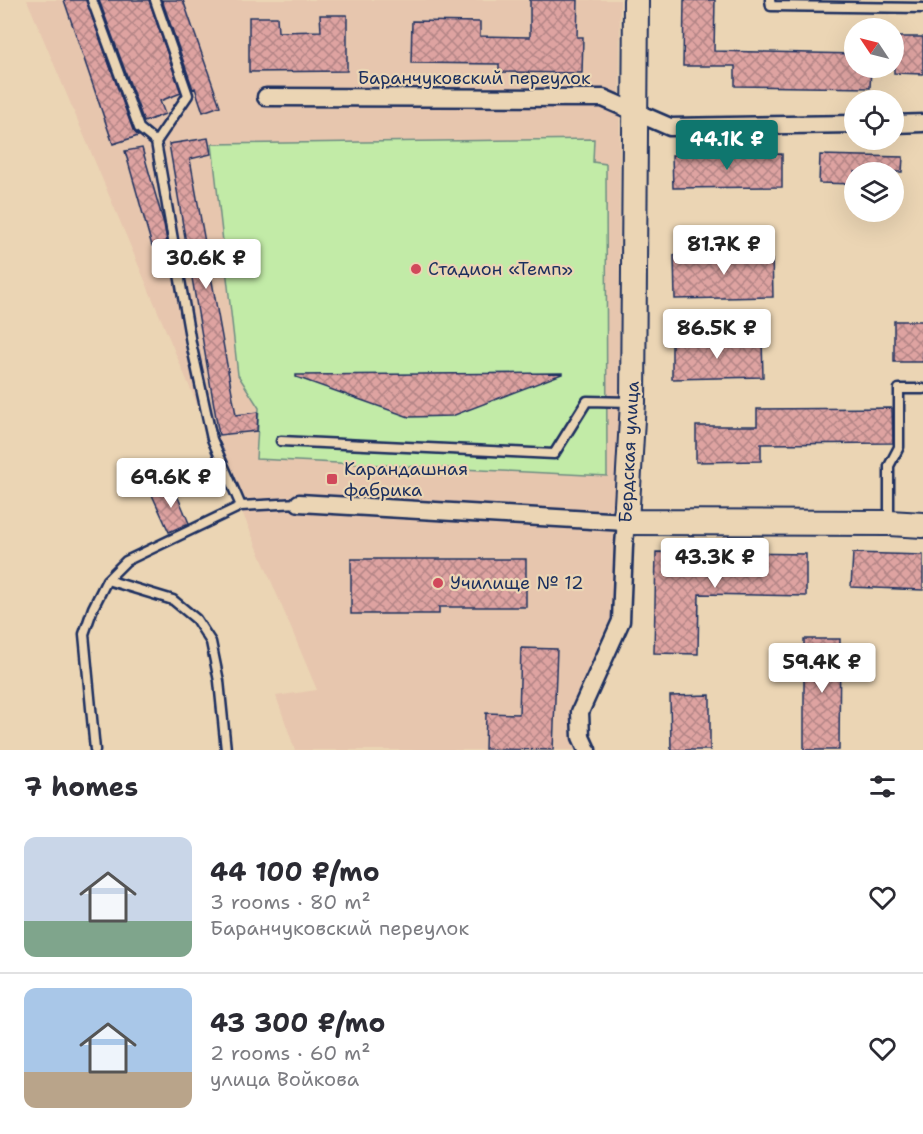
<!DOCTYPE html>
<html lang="en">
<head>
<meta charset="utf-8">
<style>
  :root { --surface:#fff; --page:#f2f2f3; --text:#2b2b33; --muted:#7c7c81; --line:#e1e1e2; --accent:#0f766e }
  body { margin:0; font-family:"Shantell Sans",sans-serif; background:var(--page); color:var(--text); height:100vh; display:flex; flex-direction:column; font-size:22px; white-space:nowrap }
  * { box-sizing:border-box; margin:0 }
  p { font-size:20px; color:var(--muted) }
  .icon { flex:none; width:33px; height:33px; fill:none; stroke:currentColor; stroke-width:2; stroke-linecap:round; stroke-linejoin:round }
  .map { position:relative; height:750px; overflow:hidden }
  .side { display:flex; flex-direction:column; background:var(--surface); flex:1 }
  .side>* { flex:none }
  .needle { width:39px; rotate:305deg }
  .buttons { position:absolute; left:844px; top:18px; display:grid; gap:12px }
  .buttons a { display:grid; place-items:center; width:60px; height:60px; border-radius:50%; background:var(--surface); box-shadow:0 6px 24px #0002; font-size:30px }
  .price { position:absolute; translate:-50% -51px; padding:0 14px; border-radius:6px; background:#fff; color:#222; font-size:20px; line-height:39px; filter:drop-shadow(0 2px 3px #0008) }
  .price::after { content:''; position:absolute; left:50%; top:36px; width:18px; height:14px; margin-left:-9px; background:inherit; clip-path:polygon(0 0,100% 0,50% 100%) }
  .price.current { background:var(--accent); color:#fff }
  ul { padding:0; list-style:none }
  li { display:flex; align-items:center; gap:18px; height:150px; padding:0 24px }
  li+li { border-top:2px solid var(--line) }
  li span { display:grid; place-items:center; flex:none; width:168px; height:120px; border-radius:12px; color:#555 }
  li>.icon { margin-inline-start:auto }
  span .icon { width:72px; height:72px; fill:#fffc; stroke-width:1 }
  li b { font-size:26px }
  h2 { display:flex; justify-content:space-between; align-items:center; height:72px; padding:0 24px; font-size:26px }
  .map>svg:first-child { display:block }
</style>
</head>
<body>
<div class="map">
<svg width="923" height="750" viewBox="0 0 923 750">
  <defs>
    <pattern id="building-cross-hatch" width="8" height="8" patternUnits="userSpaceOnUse" patternTransform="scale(1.5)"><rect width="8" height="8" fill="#dea3a1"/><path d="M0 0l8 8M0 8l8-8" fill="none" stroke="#b38586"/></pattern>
  </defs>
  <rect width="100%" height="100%" fill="#ebd5b4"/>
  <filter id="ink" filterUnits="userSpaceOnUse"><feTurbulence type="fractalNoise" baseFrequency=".0167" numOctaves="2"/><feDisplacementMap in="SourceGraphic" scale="12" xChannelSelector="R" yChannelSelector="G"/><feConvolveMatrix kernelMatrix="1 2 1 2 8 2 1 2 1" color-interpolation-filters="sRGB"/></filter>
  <g filter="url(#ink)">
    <path fill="#e7c6ae" d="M 27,0 L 620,0 L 619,510 L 614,534 L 614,620 L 571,715 L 571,736 L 575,750 L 295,750 L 276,696 L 317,690 Z"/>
    <path fill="#c2eba7" stroke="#6e8d82" stroke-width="1.5" d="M 594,139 L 593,162 L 606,164 L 607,476 L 256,459 L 259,408 L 238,375 L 212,144 Z"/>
    <path fill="url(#building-cross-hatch)" stroke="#1b2f5e" stroke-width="1.5" d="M 64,0 L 86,0 L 133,130 L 138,136 L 113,144 Z
      M 99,0 L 149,0 L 181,93 L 160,101 L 165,114 L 144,122 Z
      M 162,0 L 183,0 L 220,106 L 203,112 L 195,88 L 193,89 Z
      M 530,0 L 578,0 L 577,37 L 583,37 L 582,73 L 499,72 L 499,64 L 411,63 L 412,21 L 480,22 L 480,36 L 530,37 Z
      M 684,0 L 715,0 L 714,51 L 855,54 L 855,68 L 871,68 L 870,88 L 735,86 L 735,66 L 683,66 Z
      M 320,15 L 347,15 L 347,71 L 249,72 L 249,17 L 277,17 L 278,32 L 321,31 Z
      M 894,37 L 923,37 L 923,74 L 894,73 Z
      M 208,138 L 211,154 L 190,159 L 236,415 L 258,412 L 257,431 L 219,435 L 169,144 Z
      M 142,148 L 164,224 L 167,241 L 152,246 L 125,151 Z
      M 782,154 L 782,187 L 673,188 L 672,155 Z
      M 820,155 L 903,157 L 902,172 L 855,172 L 855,184 L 819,183 Z
      M 772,253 L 773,297 L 675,299 L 674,255 Z
      M 894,321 L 923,321 L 923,362 L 894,362 Z
      M 762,340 L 763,377 L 672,379 L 672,342 Z
      M 562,373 L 562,374 L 452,416 L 409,417 L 296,377 L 296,375 Z
      M 892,408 L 893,443 L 761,444 L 761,461 L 696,462 L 696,426 L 757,426 L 757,409 Z
      M 173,486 L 189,523 L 169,532 L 152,495 Z
      M 656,552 L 806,554 L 806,596 L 699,594 L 698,654 L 654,653 Z
      M 853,553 L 923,555 L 923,590 L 851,587 Z
      M 351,559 L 526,559 L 526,607 L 439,607 L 439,614 L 351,614 Z
      M 804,639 L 840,639 L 839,750 L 804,750 Z
      M 521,648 L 557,649 L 553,750 L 485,749 L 486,713 L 519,714 Z
      M 710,695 L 710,750 L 671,750 L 670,696 Z"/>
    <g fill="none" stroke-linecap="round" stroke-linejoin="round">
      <g stroke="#1b2f5e" stroke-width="13">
        <path id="lane" d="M 92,0 L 139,128 L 156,142 L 191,343 L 212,439 L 241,506
          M 155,0 L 188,95 L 156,142
          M 770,0 L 771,6 L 923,8
          M 281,441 L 554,454 L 587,401 L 632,402
          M 889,520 L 889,466 L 899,447 L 899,389 L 923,389
          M 107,580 L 173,600 L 196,619 L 211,642 L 219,681 L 226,750
          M 95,750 L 84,634 L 93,608 L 107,580 L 126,561 L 241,506 L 299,503"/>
      </g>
      <g stroke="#1b2f5e" stroke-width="21">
        <path id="street" d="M 266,97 L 603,98 L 670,127 L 855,124
          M 894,124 L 923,123
          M 299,503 L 626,522 L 624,545 L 621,621 L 580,712 L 581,737 L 587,750"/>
      </g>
      <g stroke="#1b2f5e" stroke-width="28">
        <path id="secondary" d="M 636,0 L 633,402 L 626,522 L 889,523 L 923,525"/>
      </g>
      <use href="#lane" stroke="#ebd5b4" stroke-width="8"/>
      <use href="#street" stroke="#ebd5b4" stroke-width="16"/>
      <use href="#secondary" stroke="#ebd5b4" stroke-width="24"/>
    </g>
  </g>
  <g fill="#d1495b" stroke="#ebd5b4" stroke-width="2">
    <circle cx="416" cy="269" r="6"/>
    <rect x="326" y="473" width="12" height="12" rx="3"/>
    <circle cx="438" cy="583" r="6"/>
  </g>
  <g text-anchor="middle" stroke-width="4.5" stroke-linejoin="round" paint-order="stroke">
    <g font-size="18" fill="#1b2f5e" stroke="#ebd5b4">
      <text x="474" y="84">Баранчуковский переулок</text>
      <text transform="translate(629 452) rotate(-87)" y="6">Бердская улица</text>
    </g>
    <g font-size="18" fill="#1b2f5e" stroke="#ebd5b4" text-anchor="start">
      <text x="428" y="275">Стадион «Темп»</text>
      <text x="344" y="475">Карандашная<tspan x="344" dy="21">фабрика</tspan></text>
      <text x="450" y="589">Училище № 12</text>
    </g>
  </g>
</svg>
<div class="buttons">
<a><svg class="needle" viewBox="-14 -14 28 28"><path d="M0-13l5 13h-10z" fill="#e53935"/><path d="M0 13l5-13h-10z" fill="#7c7c81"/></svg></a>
<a><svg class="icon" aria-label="locate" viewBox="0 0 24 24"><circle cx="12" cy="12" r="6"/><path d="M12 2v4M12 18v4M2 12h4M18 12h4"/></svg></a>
<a><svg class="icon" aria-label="layers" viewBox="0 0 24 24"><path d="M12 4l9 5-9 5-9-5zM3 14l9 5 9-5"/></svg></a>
</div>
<b class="price current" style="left:727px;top:171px">44.1K ₽</b>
<b class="price" style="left:724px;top:276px">81.7K ₽</b>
<b class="price" style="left:206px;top:290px">30.6K ₽</b>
<b class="price" style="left:717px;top:360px">86.5K ₽</b>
<b class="price" style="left:171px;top:509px">69.6K ₽</b>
<b class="price" style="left:715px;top:589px">43.3K ₽</b>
<b class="price" style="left:822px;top:694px">59.4K ₽</b>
</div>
<section class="side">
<h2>7 homes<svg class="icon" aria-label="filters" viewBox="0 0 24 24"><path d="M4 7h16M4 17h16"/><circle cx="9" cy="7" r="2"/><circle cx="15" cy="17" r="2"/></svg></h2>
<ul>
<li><span style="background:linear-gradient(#c9d6e8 70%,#7fa58c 0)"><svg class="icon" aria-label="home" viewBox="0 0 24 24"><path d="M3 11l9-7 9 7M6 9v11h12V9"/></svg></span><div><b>44 100 ₽/mo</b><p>3 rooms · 80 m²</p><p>Баранчуковский переулок</p></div><svg class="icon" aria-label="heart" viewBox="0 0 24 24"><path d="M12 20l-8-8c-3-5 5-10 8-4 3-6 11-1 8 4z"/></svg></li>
<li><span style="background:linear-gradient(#a9c7e8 70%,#b9a48a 0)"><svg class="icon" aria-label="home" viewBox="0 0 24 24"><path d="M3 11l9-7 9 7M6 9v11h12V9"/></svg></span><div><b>43 300 ₽/mo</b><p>2 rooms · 60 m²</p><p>улица Войкова</p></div><svg class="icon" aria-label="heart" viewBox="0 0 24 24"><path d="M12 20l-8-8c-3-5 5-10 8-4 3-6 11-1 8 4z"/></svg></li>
</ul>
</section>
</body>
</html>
